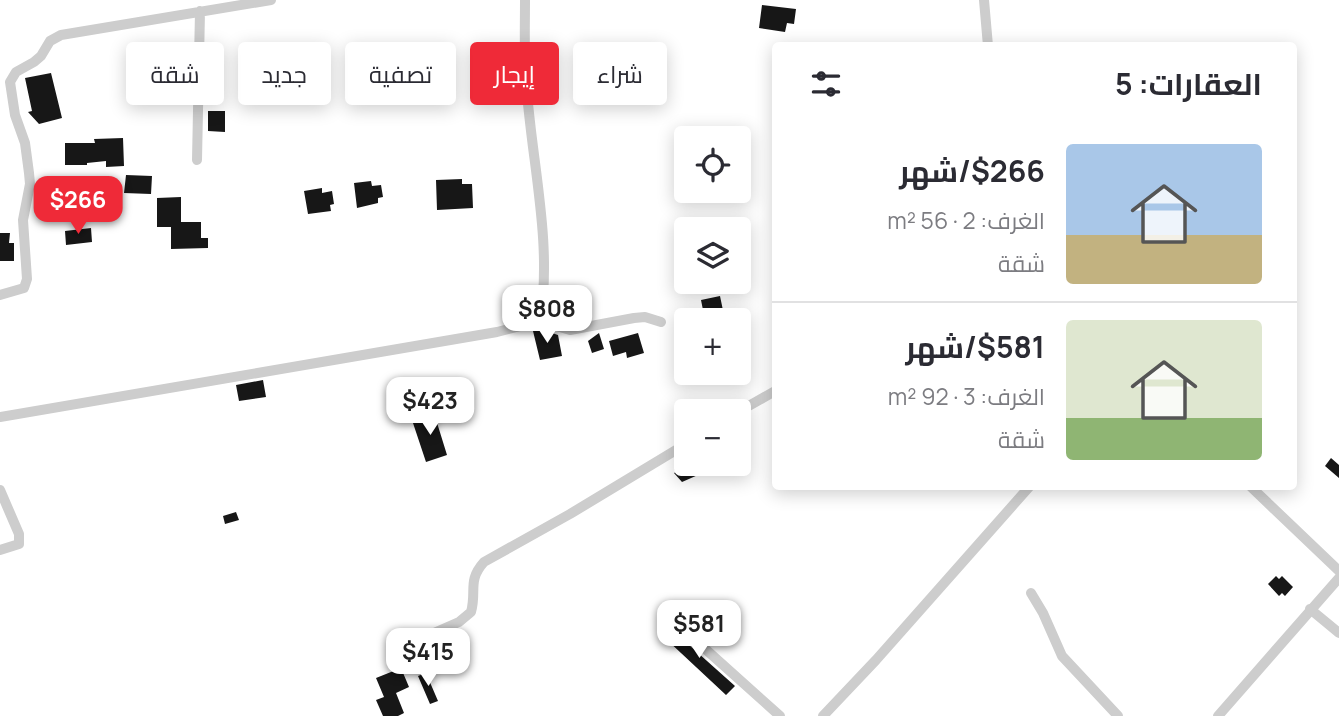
<!DOCTYPE html>
<html lang="ar">
<head>
<meta charset="utf-8">
<style>
  :root { --surface:#fff; --page:#f2f2f3; --text:#2b2b33; --muted:#7c7c81; --line:#e1e1e2; --accent:#ef2a38 }
  body { margin:0; font-family:Manrope,Cairo,sans-serif; background:var(--page); color:var(--text); direction:rtl; height:100vh; display:flex; flex-direction:column; font-size:26px; white-space:nowrap }
  * { box-sizing:border-box; margin:0 }
  p { font-size:23px; color:var(--muted) }
  .icon { flex:none; width:38px; height:38px; fill:none; stroke:currentColor; stroke-width:2; stroke-linecap:round; stroke-linejoin:round }
  .map { position:relative; flex:1; overflow:hidden; direction:ltr }
  .details { position:absolute; left:772px; top:42px; width:525px; height:448px; display:flex; flex-direction:column; background:var(--surface); border-radius:7px; box-shadow:0 4px 18px #0003; direction:rtl }
  .details>* { flex:none }
  .hud { position:absolute; left:21px; top:42px; width:646px; height:63px; direction:rtl; display:flex; gap:14px }
  .controls { position:absolute; left:674px; top:126px; display:grid; gap:14px }
  .controls a { display:grid; place-items:center; width:77px; height:77px; border-radius:7px; background:var(--surface); box-shadow:0 4px 18px #0003; font-size:35px }
  .price { position:absolute; translate:-50% -60px; padding:0 16px; border-radius:14px; background:#fff; color:#222; font-size:23px; line-height:46px; filter:drop-shadow(0 2px 4px #0008) }
  .price::after { content:''; position:absolute; left:50%; top:42px; width:21px; height:16px; margin-left:-10px; background:inherit; clip-path:polygon(0 0,100% 0,50% 100%) }
  .price.current { background:var(--accent); color:#fff }
  ul { padding:0; list-style:none }
  li { display:flex; align-items:center; gap:21px; height:175px; padding:0 35px }
  li+li { border-top:2px solid var(--line) }
  li span { display:grid; place-items:center; flex:none; width:196px; height:140px; border-radius:7px; color:#555 }
  li>.icon { margin-inline-start:auto }
  span .icon { width:84px; height:84px; fill:#fffc; stroke-width:1 }
  li b { font-size:30px }
  h2 { display:flex; justify-content:space-between; align-items:center; height:84px; padding:0 35px; font-size:30px }
  .tag { padding:0 24px; border-radius:7px; background:var(--surface); box-shadow:0 4px 18px #0003; font-size:24px; line-height:63px }
  .tag.current { background:var(--accent); color:#fff }
  .map>svg:first-child { display:block }
</style>
</head>
<body>
<div class="map">
<svg width="1339" height="716" viewBox="0 0 1339 716">
  <rect width="100%" height="100%" fill="#fff"/>
  <path fill="#171717" d="M 762,5 L 796,9 L 794,24 L 787,23 L 785,32 L 759,28 Z
    M 51,73 L 62,118 L 39,124 L 28,112 L 32,111 L 25,78 Z
    M 208,111 L 225,111 L 225,132 L 208,131 Z
    M 123,138 L 124,166 L 106,167 L 106,161 L 87,163 L 87,165 L 65,165 L 65,143 L 95,143 L 94,139 Z
    M 126,175 L 152,176 L 151,194 L 124,193 Z
    M 462,179 L 462,184 L 472,184 L 473,208 L 437,210 L 436,180 Z
    M 371,181 L 372,186 L 381,185 L 383,197 L 378,198 L 378,203 L 357,208 L 354,183 Z
    M 322,188 L 322,193 L 332,191 L 334,204 L 330,205 L 331,211 L 308,214 L 304,191 Z
    M 181,197 L 181,222 L 201,222 L 201,238 L 208,238 L 208,248 L 171,249 L 171,227 L 157,227 L 157,198 Z
    M 91,228 L 92,242 L 66,245 L 65,231 Z
    M 0,233 L 10,233 L 9,243 L 14,243 L 14,261 L 0,261 Z
    M 720,296 L 725,320 L 705,320 L 701,300 Z
    M 540,329 L 558,335 L 562,356 L 540,360 L 533,331 Z
    M 599,333 L 604,349 L 592,353 L 588,341 Z
    M 638,333 L 644,353 L 627,358 L 626,352 L 613,356 L 609,341 Z
    M 263,380 L 266,397 L 239,401 L 236,385 Z
    M 434,413 L 447,455 L 426,462 L 412,420 Z
    M 1331,458 L 1339,465 L 1339,478 L 1325,466 Z
    M 682,464 L 697,464 L 700,470 L 696,472 L 698,475 L 682,482 L 674,473 L 676,472 L 674,468 Z
    M 236,512 L 239,520 L 225,524 L 223,516 Z
    M 1276,576 L 1279,579 L 1282,576 L 1293,587 L 1285,596 L 1282,593 L 1279,596 L 1268,584 Z
    M 678,625 L 685,631 L 686,629 L 689,631 L 685,637 L 688,644 L 735,686 L 726,695 L 666,639 Z
    M 401,668 L 409,687 L 396,693 L 404,713 L 398,716 L 383,716 L 376,700 L 384,697 L 376,678 Z
    M 426,673 L 438,701 L 430,704 L 418,676 Z"/>
  <g fill="none" stroke-linecap="round" stroke-linejoin="round">
    <path stroke="#cdcdcd" stroke-width="10" d="M 525,0 C 525,27 524,54 526,80 C 531,160 553,242 540,321
      M 984,0 L 988,46
      M 197,160 L 200,11
      M 0,295 L 24,288 L 27,279 L 23,220 L 30,184 L 29,173 L 25,143 L 15,115 L 10,82 L 16,72 L 34,62 L 41,56 L 50,41 L 61,35 L 271,0
      M 738,412 L 775,391
      M 0,417 L 497,332 L 540,321 L 570,330 L 634,318 L 645,317 L 661,322
      M 1250,486 L 1339,571
      M 0,490 L 19,534 L 19,544 L 0,550
      M 1031,593 L 1043,613 L 1062,656 L 1118,716
      M 1310,609 L 1339,633
      M 693,638 L 780,716
      M 411,657 L 418,640 L 459,622 L 471,612 C 477,591 467,581 484,562 L 570,514 L 686,444
      M 823,716 L 876,660 L 1030,486
      M 1218,716 L 1339,578"/>
  </g>
</svg>
<div class="controls">
<a><svg class="icon" aria-label="locate" viewBox="0 0 24 24"><circle cx="12" cy="12" r="6"/><path d="M12 2v4M12 18v4M2 12h4M18 12h4"/></svg></a>
<a><svg class="icon" aria-label="layers" viewBox="0 0 24 24"><path d="M12 4l9 5-9 5-9-5zM3 14l9 5 9-5"/></svg></a>
<a>+</a>
<a>−</a>
</div>
<b class="price current" style="left:78px;top:236px">$266</b>
<b class="price" style="left:547px;top:345px">$808</b>
<b class="price" style="left:430px;top:437px">$423</b>
<b class="price" style="left:699px;top:660px">$581</b>
<b class="price" style="left:428px;top:688px">$415</b>
<div class="hud">
<a class="tag">شراء</a>
<a class="tag current">إيجار</a>
<a class="tag">تصفية</a>
<a class="tag">جديد</a>
<a class="tag">شقة</a>
</div>
<section class="details">
<h2>العقارات: 5<svg class="icon" aria-label="filters" viewBox="0 0 24 24"><path d="M4 7h16M4 17h16"/><circle cx="9" cy="7" r="2"/><circle cx="15" cy="17" r="2"/></svg></h2>
<ul>
<li><span style="background:linear-gradient(#a9c7e8 65%,#c2b280 0)"><svg class="icon" aria-label="home" viewBox="0 0 24 24"><path d="M3 11l9-7 9 7M6 9v11h12V9"/></svg></span><div><b>$266/شهر</b><p>الغرف: 2 · 56 m²</p><p>شقة</p></div></li>
<li><span style="background:linear-gradient(#dfe7d0 70%,#8fb573 0)"><svg class="icon" aria-label="home" viewBox="0 0 24 24"><path d="M3 11l9-7 9 7M6 9v11h12V9"/></svg></span><div><b>$581/شهر</b><p>الغرف: 3 · 92 m²</p><p>شقة</p></div></li>
</ul>
</section>
</div>
</body>
</html>
